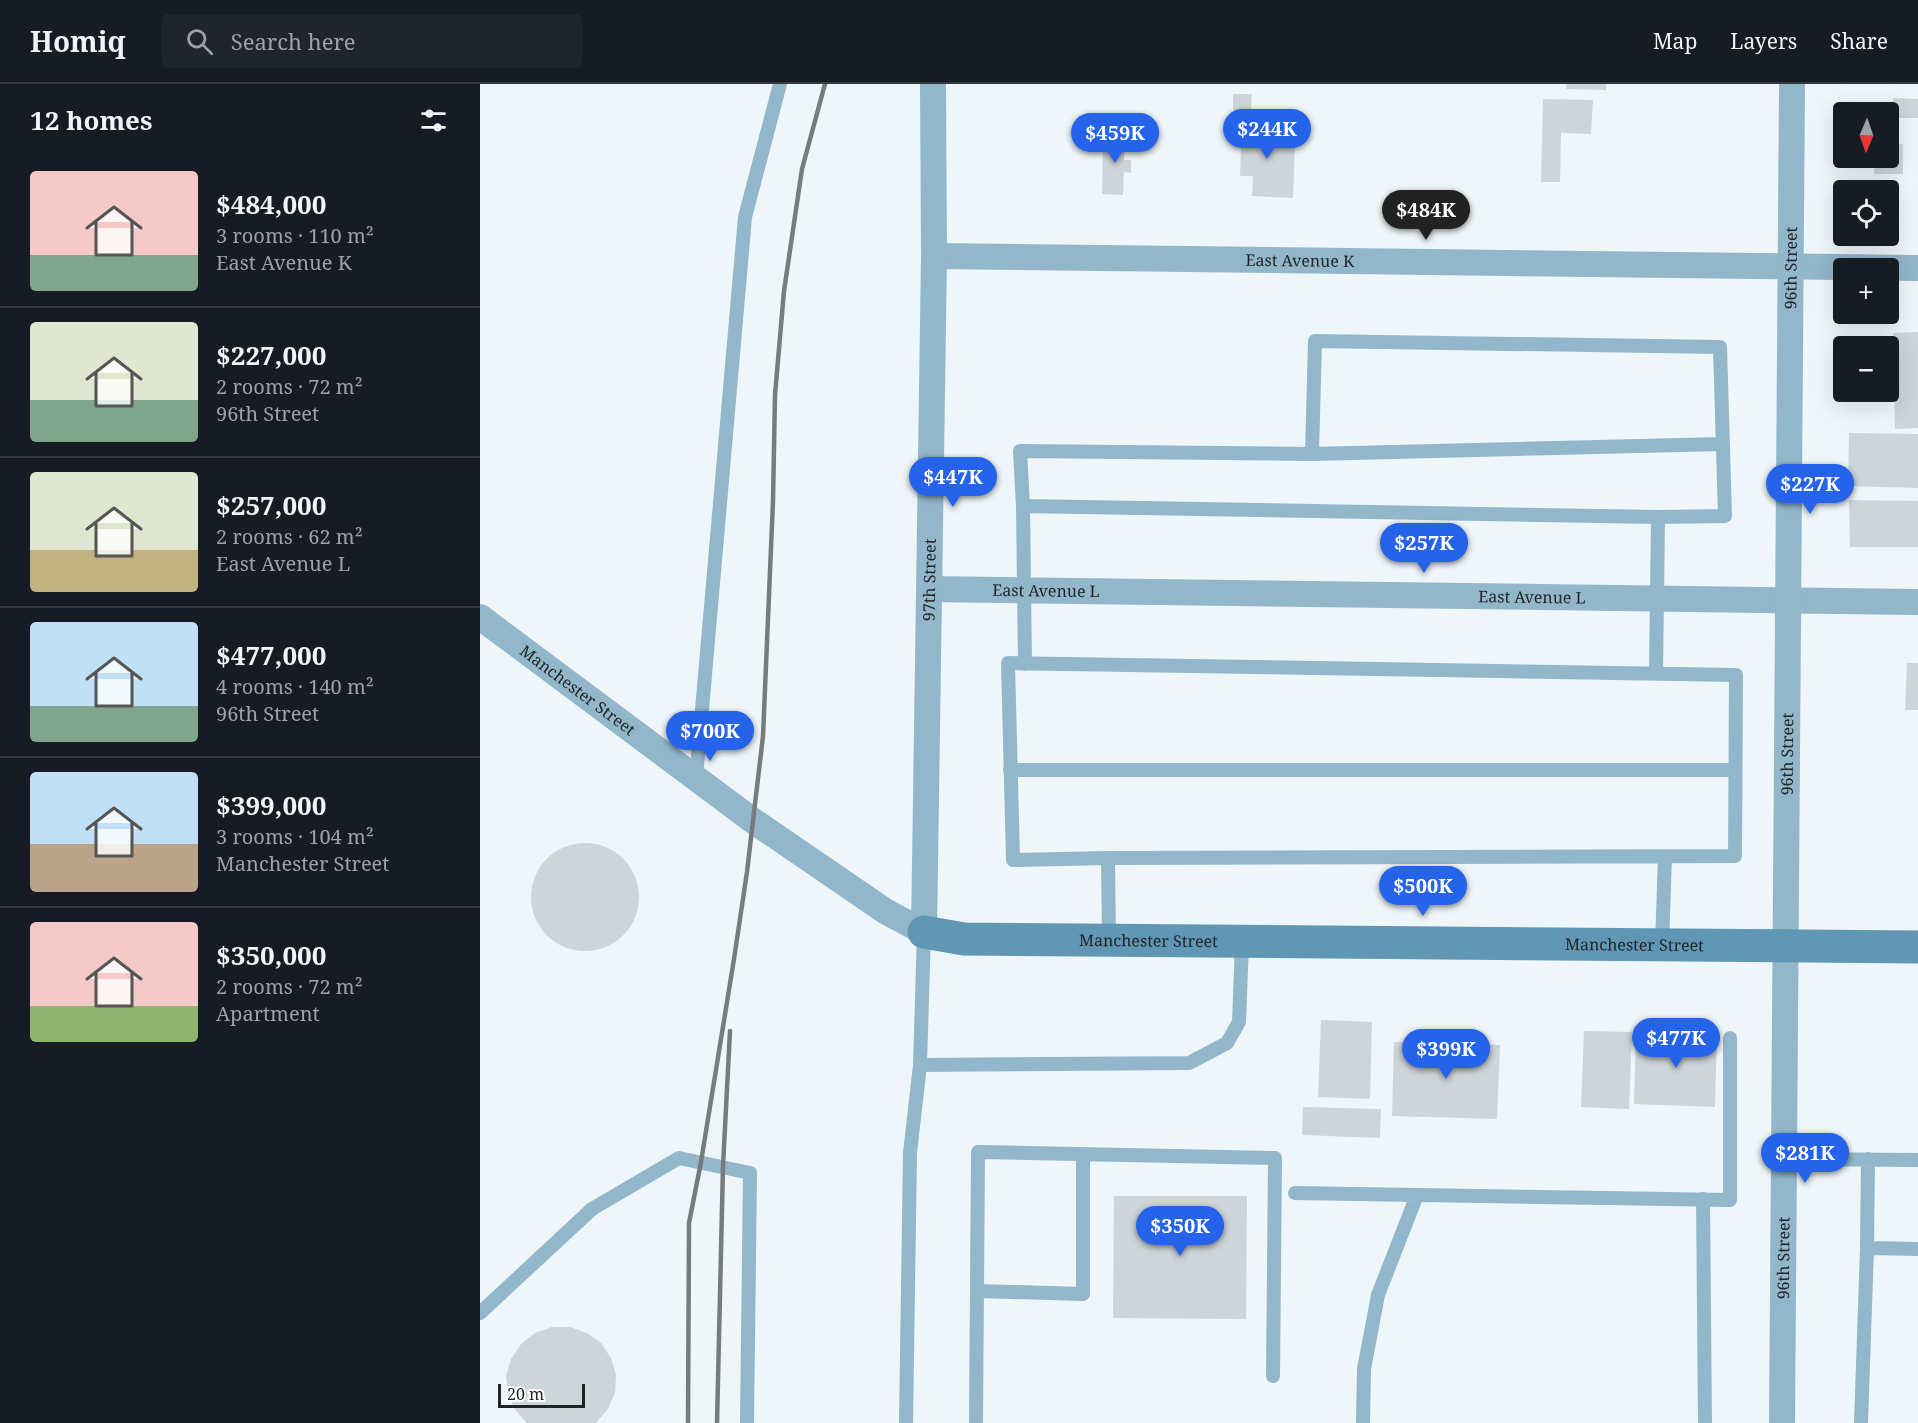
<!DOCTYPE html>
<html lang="en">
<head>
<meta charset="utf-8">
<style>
  :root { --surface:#171b24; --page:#20242c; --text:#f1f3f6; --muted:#9ea1a6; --line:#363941; --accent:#2563eb }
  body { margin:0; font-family:"Noto Serif",serif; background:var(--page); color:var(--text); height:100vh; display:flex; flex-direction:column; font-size:22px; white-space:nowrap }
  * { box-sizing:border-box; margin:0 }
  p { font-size:20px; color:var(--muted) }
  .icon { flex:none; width:33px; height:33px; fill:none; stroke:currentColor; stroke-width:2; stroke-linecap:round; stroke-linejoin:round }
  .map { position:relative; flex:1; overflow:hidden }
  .panel { display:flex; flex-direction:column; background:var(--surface); width:480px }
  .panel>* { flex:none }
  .needle { width:39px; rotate:182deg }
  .controls { position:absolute; left:1353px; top:18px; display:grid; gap:12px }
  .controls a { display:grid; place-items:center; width:66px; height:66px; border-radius:6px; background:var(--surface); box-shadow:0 6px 24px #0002; font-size:30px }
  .scale { position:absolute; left:18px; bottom:15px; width:87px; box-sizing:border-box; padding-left:6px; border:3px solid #212425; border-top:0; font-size:16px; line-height:21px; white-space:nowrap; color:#212425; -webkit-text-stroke:4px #fff; paint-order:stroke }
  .price { position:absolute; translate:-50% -51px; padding:0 14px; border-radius:21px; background:var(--accent); color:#fff; font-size:20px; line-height:39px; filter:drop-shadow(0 2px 3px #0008) }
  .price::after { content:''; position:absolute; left:50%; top:36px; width:18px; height:14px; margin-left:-9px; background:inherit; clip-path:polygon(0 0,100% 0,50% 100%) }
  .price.current { background:#222; color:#fff }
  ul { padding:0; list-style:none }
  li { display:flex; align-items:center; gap:18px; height:150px; padding:0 30px }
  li+li { border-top:2px solid var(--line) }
  li span { display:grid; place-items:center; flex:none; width:168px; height:120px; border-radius:6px; color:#555 }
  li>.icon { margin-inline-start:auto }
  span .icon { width:72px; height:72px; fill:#fffc; stroke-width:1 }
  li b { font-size:26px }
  h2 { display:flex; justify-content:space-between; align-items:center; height:72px; padding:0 30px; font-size:26px }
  header { display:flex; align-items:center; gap:36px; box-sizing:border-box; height:84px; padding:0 30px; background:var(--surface); border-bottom:2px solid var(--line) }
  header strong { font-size:28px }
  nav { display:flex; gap:33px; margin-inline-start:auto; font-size:21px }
  .search { width:420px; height:54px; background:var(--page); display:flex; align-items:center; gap:15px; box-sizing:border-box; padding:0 21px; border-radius:6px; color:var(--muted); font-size:22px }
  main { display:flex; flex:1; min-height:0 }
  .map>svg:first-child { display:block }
</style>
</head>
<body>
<header>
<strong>Homiq</strong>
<div class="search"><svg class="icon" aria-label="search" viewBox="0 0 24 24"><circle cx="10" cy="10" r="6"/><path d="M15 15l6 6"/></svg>Search here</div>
<nav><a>Map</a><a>Layers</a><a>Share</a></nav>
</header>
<main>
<section class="panel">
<h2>12 homes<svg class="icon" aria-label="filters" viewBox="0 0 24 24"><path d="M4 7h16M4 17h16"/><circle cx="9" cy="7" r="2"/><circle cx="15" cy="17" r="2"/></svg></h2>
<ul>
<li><span style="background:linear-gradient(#f6c9c9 70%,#7fa58c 0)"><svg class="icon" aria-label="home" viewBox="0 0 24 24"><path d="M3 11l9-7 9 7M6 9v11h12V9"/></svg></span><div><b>$484,000</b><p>3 rooms · 110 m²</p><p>East Avenue K</p></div></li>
<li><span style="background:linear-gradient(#dfe7d0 65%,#7fa58c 0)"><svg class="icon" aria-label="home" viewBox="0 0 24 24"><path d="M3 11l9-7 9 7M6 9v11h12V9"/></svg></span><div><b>$227,000</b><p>2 rooms · 72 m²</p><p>96th Street</p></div></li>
<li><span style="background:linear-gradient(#dfe7d0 65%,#c2b280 0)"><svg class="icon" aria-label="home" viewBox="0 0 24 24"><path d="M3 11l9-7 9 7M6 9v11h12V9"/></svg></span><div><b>$257,000</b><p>2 rooms · 62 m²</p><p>East Avenue L</p></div></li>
<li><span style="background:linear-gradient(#bfe0f5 70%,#7fa58c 0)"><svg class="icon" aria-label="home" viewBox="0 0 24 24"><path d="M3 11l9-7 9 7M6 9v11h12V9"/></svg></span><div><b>$477,000</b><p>4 rooms · 140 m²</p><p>96th Street</p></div></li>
<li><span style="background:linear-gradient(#bfe0f5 60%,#b9a48a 0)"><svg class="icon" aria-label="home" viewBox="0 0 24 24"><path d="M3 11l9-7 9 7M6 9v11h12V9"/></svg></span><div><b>$399,000</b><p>3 rooms · 104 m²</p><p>Manchester Street</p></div></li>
<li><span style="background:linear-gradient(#f6c9c9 70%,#8fb573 0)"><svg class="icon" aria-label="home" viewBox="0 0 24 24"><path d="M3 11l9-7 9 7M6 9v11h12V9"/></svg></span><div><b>$350,000</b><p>2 rooms · 72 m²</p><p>Apartment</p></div></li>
</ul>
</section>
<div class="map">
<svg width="1438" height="1339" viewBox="0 0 1438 1339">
  <rect width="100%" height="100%" fill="#eff6fa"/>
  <path fill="#ced5d9" d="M 1086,0 L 1126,0 L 1126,6 L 1086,5 Z
    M 753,10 L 772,10 L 771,27 L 753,27 Z
    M 1413,14 L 1438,15 L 1438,34 L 1413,34 Z
    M 1063,15 L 1113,16 L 1111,50 L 1081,49 L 1080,98 L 1061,98 Z
    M 762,32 L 782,33 L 782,40 L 795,41 L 795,58 L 815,59 L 813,114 L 772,112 L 773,92 L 760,92 Z
    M 634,46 L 645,46 L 644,76 L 651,76 L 651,89 L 644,88 L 643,111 L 622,110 L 623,55 L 634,55 Z
    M 1408,60 L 1423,60 L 1423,90 L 1394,90 L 1394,74 L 1408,74 Z
    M 1438,248 L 1438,344 L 1415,345 L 1413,249 Z
    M 1369,349 L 1438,350 L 1438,404 L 1368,402 Z
    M 1369,416 L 1438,417 L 1438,463 L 1370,463 Z
    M 1427,579 L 1438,579 L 1438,626 L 1425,626 Z
    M51 813a54 54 0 1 1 108 0a54 54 0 1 1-108 0Z
    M 841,936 L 892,938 L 890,1015 L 838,1013 Z
    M 1104,947 L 1152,948 L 1149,1025 L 1101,1023 Z
    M 1156,947 L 1237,949 L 1235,1023 L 1154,1020 Z
    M 914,958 L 1020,961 L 1017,1035 L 912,1032 Z
    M 823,1023 L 901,1025 L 900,1054 L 822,1051 Z
    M 634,1112 L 767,1112 L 766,1235 L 633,1234 Z
    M 72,1243 L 90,1243 L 107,1249 L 121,1259 L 131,1274 L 136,1291 L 135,1309 L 128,1325 L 116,1339 L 47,1339 L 36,1327 L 28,1311 L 26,1292 L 31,1275 L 41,1260 L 55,1249 Z"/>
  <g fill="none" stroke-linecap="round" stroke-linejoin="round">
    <path stroke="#92b6ca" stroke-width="14" d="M 832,370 L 1243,360
      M 543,422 L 540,367 L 832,370 L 835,257 L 1240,263 L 1245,432 L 1178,433
      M 545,580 L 543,422 L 1178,433 L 1176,589
      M 530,686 L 1255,686
      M 216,694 L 265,133 L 300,0
      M 628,774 L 533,776 L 528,579 L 1256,591 L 1255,772 L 628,774 L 629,857
      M 1182,860 L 1185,773
      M 440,981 L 709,979 L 747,959 L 759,938 L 762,858
      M 1303,1075 L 1438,1076
      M 1388,1075 L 1387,1164 L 1438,1165
      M 815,1109 L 1250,1116 L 1250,954
      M 1223,1115 L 1225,1339
      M 497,1207 L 603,1210 L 603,1070
      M 0,1229 L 112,1125 L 199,1074 L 270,1089 L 267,1339
      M 426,1339 L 430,1069 L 440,981 L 444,848
      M 496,1339 L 498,1068 L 795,1074 L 793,1292
      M 883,1339 L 884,1285 L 898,1211 L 937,1111
      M 1381,1339 L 1387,1164"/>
    <g stroke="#92b6ca" stroke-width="26">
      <path id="s1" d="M 454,172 L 1438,184"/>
      <path id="s2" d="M 450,505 L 1438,518"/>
      <path id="s3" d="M 0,533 L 272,736 L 405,827 L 444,848 L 454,172 L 453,0"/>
      <path id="s4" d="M 1302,1339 L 1312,0"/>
    </g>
    <path stroke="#6097b5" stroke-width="33" id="s5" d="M 444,848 L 484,855 L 1438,863"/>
    <path stroke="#767b7d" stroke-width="4.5" d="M 208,1339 L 209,1139 L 221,1078 L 254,875 L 267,788 L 283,652 L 293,417 L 295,311 L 304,207 L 322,85 L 345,0
      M 237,1339 L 243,1082 L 250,947"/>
  </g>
  <g text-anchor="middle" stroke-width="5" stroke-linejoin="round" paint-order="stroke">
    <g font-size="16" fill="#212425" stroke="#fff">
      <text dy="6" stroke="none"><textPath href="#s1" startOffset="366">East Avenue K</textPath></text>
      <text dy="6" stroke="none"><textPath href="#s4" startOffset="1155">96th Street</textPath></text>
      <text dy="6" stroke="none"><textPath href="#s3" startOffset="897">97th Street</textPath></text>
      <text dy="6" stroke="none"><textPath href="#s2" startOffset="116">East Avenue L</textPath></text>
      <text dy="6" stroke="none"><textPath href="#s2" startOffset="602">East Avenue L</textPath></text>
      <text dy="6" stroke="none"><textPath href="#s3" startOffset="122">Manchester Street</textPath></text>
      <text dy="6" stroke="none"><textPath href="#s4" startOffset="669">96th Street</textPath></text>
      <text dy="6" stroke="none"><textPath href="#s5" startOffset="225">Manchester Street</textPath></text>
      <text dy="6" stroke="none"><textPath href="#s5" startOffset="711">Manchester Street</textPath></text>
      <text dy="6" stroke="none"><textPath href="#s4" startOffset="165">96th Street</textPath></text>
    </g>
  </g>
</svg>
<div class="controls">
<a><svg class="needle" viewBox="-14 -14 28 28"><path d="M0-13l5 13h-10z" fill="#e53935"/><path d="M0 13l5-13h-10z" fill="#9ea1a6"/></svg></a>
<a><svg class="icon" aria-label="locate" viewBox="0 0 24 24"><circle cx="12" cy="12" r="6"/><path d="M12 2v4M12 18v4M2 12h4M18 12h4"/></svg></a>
<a>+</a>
<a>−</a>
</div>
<div class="scale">20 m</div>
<b class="price" style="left:787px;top:76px">$244K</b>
<b class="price" style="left:635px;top:80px">$459K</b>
<b class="price current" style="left:946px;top:157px">$484K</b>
<b class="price" style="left:473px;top:424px">$447K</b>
<b class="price" style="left:1330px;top:431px">$227K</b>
<b class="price" style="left:944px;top:490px">$257K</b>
<b class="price" style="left:230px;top:678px">$700K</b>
<b class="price" style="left:943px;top:833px">$500K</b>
<b class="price" style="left:1196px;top:985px">$477K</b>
<b class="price" style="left:966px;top:996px">$399K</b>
<b class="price" style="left:1325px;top:1100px">$281K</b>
<b class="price" style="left:700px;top:1173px">$350K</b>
</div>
</main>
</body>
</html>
